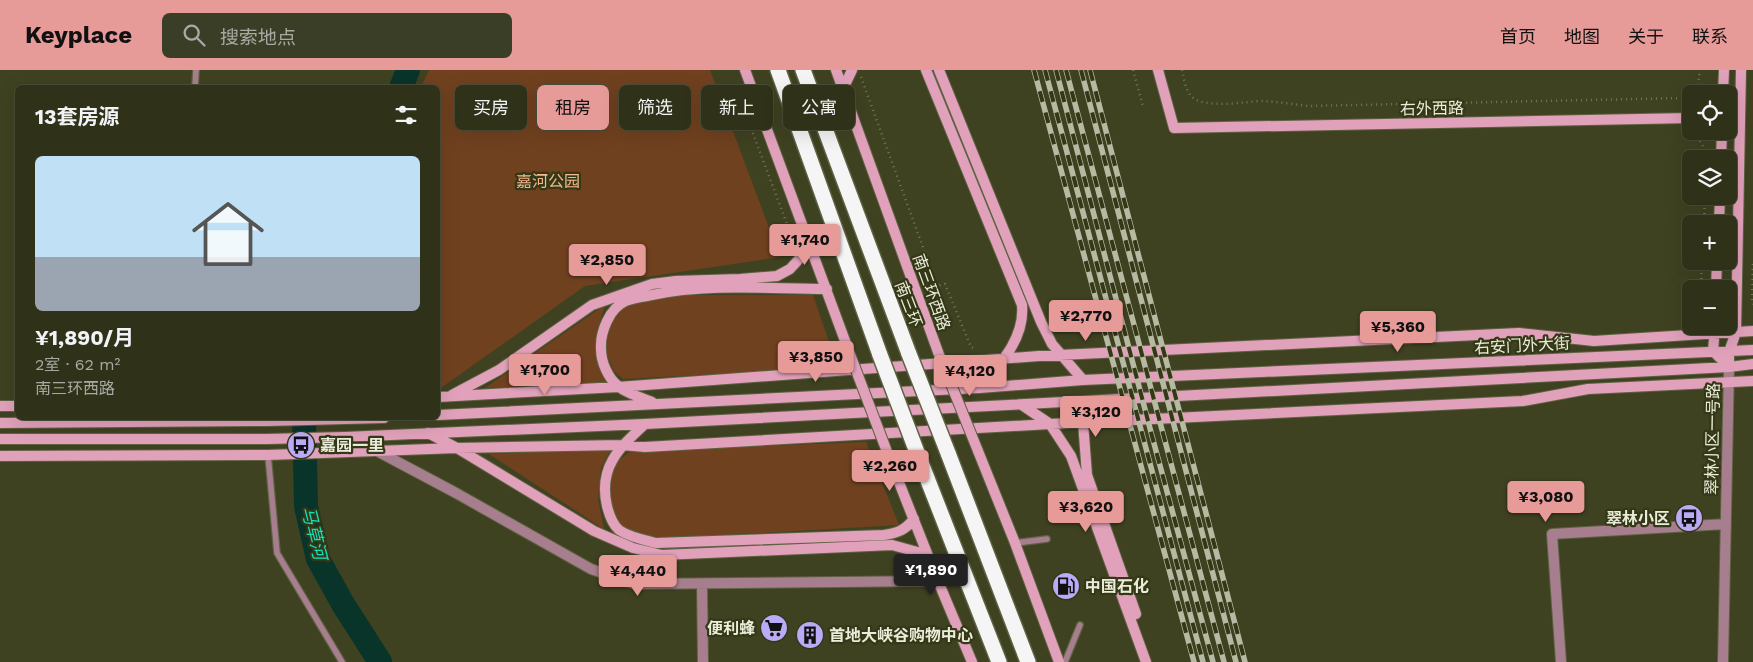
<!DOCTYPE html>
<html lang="zh">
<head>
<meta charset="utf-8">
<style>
  :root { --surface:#2f3219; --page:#3b3e26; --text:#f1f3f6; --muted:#a7aaa2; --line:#4a4d38; --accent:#e69b98 }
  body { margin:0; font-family:"Work Sans","Noto Sans SC",sans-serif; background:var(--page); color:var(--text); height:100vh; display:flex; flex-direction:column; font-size:19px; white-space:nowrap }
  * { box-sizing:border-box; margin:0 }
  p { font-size:16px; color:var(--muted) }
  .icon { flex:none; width:28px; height:28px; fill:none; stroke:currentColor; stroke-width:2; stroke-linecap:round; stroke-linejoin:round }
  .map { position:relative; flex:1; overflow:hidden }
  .sheet { position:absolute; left:15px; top:15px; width:425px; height:335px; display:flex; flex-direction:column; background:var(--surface); border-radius:8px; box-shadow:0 5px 20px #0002,0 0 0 1px var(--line) }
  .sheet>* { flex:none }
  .hud { position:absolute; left:455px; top:15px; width:475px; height:45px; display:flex; gap:10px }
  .buttons { position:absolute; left:1682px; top:15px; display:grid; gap:10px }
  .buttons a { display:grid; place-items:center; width:55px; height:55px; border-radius:8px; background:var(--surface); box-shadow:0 5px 20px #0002,0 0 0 1px var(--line); font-size:25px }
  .price { position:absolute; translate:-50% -42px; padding:0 11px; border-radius:5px; background:var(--accent); color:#111; font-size:16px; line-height:32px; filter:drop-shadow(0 1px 2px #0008) }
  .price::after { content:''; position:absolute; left:50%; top:30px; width:15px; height:11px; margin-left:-8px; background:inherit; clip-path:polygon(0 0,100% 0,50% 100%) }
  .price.selected { background:#222; color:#fff }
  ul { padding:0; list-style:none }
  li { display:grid; align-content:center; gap:10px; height:265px; padding:0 20px }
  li+li { border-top:1px solid var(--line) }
  li span { display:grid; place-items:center; height:155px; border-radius:8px; color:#555 }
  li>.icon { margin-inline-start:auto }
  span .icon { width:90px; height:90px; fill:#fffc; stroke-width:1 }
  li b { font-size:21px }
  h2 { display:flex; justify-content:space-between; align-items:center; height:60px; padding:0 20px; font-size:21px }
  .pill { padding:0 18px; border-radius:8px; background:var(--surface); box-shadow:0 5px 20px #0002,0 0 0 1px var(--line); font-size:18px; line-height:45px }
  .pill.selected { background:var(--accent); color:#111 }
  header { display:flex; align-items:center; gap:30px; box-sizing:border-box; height:70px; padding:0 25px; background:var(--accent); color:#111 }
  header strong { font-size:24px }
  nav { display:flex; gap:28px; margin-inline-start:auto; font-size:18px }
  .search { width:350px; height:45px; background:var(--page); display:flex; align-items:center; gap:12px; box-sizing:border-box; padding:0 18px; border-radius:8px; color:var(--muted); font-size:19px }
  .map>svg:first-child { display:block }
</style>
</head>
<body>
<header>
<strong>Keyplace</strong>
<div class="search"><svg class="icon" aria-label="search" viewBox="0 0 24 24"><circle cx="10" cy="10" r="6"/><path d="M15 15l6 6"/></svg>搜索地点</div>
<nav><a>首页</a><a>地图</a><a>关于</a><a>联系</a></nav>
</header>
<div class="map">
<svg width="1753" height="592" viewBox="0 0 1753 592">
  <rect width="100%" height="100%" fill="#3f4221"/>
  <path fill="#70411f" d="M 429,0 L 710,0 L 780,187 L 585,216 L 438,320 L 438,18 L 421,17 Z
    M 678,225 L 813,225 L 838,298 L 623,309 L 613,300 L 606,281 L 610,255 L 626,235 Z
    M 605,235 L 596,265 L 598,292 L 608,314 L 485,318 Z
    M 866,372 L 899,455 L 657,469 L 623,459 L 614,447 L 608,417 L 615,393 L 631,381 Z
    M 612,378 L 601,398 L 598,429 L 604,459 L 489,384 Z"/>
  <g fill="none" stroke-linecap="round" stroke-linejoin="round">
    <path stroke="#09342a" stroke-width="24" d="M 401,18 L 408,0
      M 304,348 L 306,436 L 318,489 L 343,534 L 380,592"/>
    <g stroke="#5e6142" stroke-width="8">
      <path id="lane" d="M 195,18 L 196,0
        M 268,385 L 277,483 L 342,592
        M 1015,473 L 1047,469
        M 1065,592 L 1080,555"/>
    </g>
    <g stroke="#5e6142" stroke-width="12">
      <path id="street" d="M 377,381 L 456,423 L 591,499 L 635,514 L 938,511
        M 702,514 L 703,592
        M 1561,592 L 1552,464 L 1726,454
        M 1723,592 L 1729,297"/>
    </g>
    <g stroke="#5e6142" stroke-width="12">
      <path id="secondary" d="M 745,0 L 851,287
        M 836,0 L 938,282
        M 926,0 L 1022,235 C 1025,269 1000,294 979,318
        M 939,0 L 1041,252 L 1052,274 L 1083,310
        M 1158,0 L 1174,58 L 1691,48
        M 843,19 L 852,0
        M 1723,24 L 1724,0
        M 1729,47 L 1739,47
        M 1721,89 L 1722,61
        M 1719,154 L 1720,126
        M 1716,219 L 1717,191
        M 1715,257 L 1713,281 L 1729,297
        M 1729,297 L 1729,282 L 1736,262 L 1741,0
        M 452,325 L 499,300 L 592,235 L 652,214 L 676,211 L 740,209 L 777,206 L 790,199 L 811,176
        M 438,327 L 618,317 L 1039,286 L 1519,263 L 1594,271 L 1753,261
        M 1086,331 L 1083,352 L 1087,405 L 1136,544
        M 652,332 C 643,328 625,323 618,316 C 608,308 601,292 601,279 C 600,263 609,238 626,231 C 633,228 644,227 652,225 C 709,213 769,219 827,219
        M 1022,335 L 1050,354 L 1071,386 L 1146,592
        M 0,336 L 18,336
        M 438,345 L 979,318 L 1083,310 L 1753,280
        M 0,353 L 268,351 L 384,348
        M 645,354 C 619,378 598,397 607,436 C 609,444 612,454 619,460 C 629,467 644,470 656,473 L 884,465 C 898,463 905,460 914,449
        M 428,363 L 457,378 L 594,461 L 633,478 L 662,485 L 892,475 L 921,483 L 929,488
        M 0,369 L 267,369 L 345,367 L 645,354 L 1729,297 L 1753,294
        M 978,381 L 1015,473 L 1059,592
        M 0,386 L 268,385 L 457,378 L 622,375 L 645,377 L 1050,354 L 1523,331 L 1588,319 L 1753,311
        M 889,387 L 938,511 L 972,592"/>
    </g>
    <g stroke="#5e6142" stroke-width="18">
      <path id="highway" d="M 778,0 L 880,285
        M 803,0 L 909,284
        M 948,383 L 1028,592
        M 918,385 L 999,592"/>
    </g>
    <path stroke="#74775a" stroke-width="2.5" stroke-dasharray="1 4" stroke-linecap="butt" d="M 1133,0 L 1143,36
      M 1182,0 C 1184,8 1185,19 1191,26 C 1205,40 1246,31 1264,31 C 1279,32 1293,34 1308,36 L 1683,28 L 1691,25
      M 861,7 L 937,216 L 945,214 L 971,277 L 975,279
      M 1695,24 L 1697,22 L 1700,0
      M 741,25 L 743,37 L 793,170 L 796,171
      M 1700,71 L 1706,82 L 1706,89
      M 1704,154 L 1705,126
      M 1753,194 L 1752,233 L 1753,234
      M 1701,219 L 1702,191"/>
    <use href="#lane" stroke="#a77e8e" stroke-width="5.5"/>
    <use href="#street" stroke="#a77e8e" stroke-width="10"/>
    <use href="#secondary" stroke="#e1a1ba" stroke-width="10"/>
    <use href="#highway" stroke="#f5f5f5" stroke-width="15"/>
    <g stroke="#b7baa2" stroke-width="5.5">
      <path id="rail" d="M 1034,0 L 1194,592
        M 1045,0 L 1203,592
        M 1056,0 L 1152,366 L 1213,592
        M 1066,0 L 1224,592
        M 1081,0 L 1236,592
        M 1090,0 L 1245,592"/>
    </g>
    <use href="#rail" stroke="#343816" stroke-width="4" stroke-dasharray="11" stroke-linecap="butt"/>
    <g stroke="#5e6142" stroke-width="12" stroke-linecap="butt">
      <path id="secondary-bridge" d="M 938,282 L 978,381
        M 851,287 L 889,387"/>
    </g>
    <g stroke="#5e6142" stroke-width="18" stroke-linecap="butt">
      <path id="highway-bridge" d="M 909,284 L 948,383
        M 880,285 L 918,385"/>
    </g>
    <use href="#secondary-bridge" stroke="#e1a1ba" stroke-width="10"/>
    <use href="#highway-bridge" stroke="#f5f5f5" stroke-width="15"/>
  </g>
  <defs>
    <g id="bus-disc" transform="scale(1.4375)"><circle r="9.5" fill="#bbaaf6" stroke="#343816"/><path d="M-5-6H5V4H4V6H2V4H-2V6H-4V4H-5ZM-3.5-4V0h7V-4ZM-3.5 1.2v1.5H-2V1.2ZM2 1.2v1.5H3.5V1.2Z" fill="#111"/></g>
    <g id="fuel-disc" transform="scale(1.4375)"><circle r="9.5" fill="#bbaaf6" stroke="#343816"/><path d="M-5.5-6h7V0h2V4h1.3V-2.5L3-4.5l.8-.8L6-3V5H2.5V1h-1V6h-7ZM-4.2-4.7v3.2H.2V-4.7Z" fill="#111"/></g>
    <g id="supermarket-disc" transform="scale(1.4375)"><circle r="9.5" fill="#bbaaf6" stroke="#343816"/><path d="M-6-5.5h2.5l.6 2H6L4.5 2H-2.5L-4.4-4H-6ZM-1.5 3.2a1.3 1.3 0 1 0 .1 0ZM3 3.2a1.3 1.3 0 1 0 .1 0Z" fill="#111"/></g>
    <g id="building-disc" transform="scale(1.4375)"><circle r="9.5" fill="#bbaaf6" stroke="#343816"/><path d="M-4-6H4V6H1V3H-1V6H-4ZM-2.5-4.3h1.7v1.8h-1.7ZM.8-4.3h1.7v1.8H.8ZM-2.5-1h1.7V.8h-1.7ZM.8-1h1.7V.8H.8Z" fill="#111"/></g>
  </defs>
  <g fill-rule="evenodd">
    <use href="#bus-disc" x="301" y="375"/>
    <use href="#bus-disc" x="1689" y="448"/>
    <use href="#fuel-disc" x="1066" y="516"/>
    <use href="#supermarket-disc" x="774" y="558"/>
    <use href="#building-disc" x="810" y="565"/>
  </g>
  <g text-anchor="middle" stroke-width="4.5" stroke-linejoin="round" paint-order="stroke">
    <g font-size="16" fill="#eaedd9" stroke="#343816">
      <text transform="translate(1432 38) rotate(-1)" y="6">右外西路</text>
      <text transform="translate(932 222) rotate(70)" y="6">南三环西路</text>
      <text transform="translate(909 234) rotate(69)" y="6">南三环</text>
      <text transform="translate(1522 275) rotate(-3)" y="6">右安门外大街</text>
      <text transform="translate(1712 369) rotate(-89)" y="6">翠林小区一号路</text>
    </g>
    <g font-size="16" fill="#f6b78e" stroke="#343816">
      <text x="548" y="117">嘉河公园</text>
    </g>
    <g font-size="16" font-weight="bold" fill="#eaedd9" stroke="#343816" text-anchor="start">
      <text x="320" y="381">嘉园一里</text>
      <text x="1670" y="454" text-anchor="end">翠林小区</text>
      <text x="1085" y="522">中国石化</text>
      <text x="755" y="564" text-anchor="end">便利蜂</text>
      <text x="829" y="571">首地大峡谷购物中心</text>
    </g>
    <g font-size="18" font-style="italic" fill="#13e0b9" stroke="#343816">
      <text transform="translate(314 463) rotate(76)" y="6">马草河</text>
    </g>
  </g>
</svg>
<div class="buttons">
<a><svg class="icon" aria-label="locate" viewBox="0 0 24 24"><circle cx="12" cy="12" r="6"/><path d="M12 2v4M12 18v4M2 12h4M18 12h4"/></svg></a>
<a><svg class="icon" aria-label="layers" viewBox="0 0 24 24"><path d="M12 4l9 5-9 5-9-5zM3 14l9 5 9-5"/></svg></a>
<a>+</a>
<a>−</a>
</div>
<b class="price" style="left:805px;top:196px">¥1,740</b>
<b class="price" style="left:607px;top:216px">¥2,850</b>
<b class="price" style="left:1086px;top:272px">¥2,770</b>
<b class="price" style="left:1398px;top:283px">¥5,360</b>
<b class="price" style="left:816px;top:313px">¥3,850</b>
<b class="price" style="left:545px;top:326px">¥1,700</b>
<b class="price" style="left:970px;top:327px">¥4,120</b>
<b class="price" style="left:1096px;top:368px">¥3,120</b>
<b class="price" style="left:890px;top:422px">¥2,260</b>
<b class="price" style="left:1546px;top:453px">¥3,080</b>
<b class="price" style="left:1086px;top:463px">¥3,620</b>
<b class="price selected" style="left:931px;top:526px">¥1,890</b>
<b class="price" style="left:638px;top:527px">¥4,440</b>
<div class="hud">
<a class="pill">买房</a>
<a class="pill selected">租房</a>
<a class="pill">筛选</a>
<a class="pill">新上</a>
<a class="pill">公寓</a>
</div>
<section class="sheet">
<h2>13套房源<svg class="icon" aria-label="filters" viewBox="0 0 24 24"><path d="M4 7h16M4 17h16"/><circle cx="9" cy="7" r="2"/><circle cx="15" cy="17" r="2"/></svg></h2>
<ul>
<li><span style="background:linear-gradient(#bfe0f5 65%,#9aa5b1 0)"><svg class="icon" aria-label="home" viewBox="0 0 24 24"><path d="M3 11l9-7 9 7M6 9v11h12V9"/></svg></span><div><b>¥1,890/月</b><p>2室 · 62 m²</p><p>南三环西路</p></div></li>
</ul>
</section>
</div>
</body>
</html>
